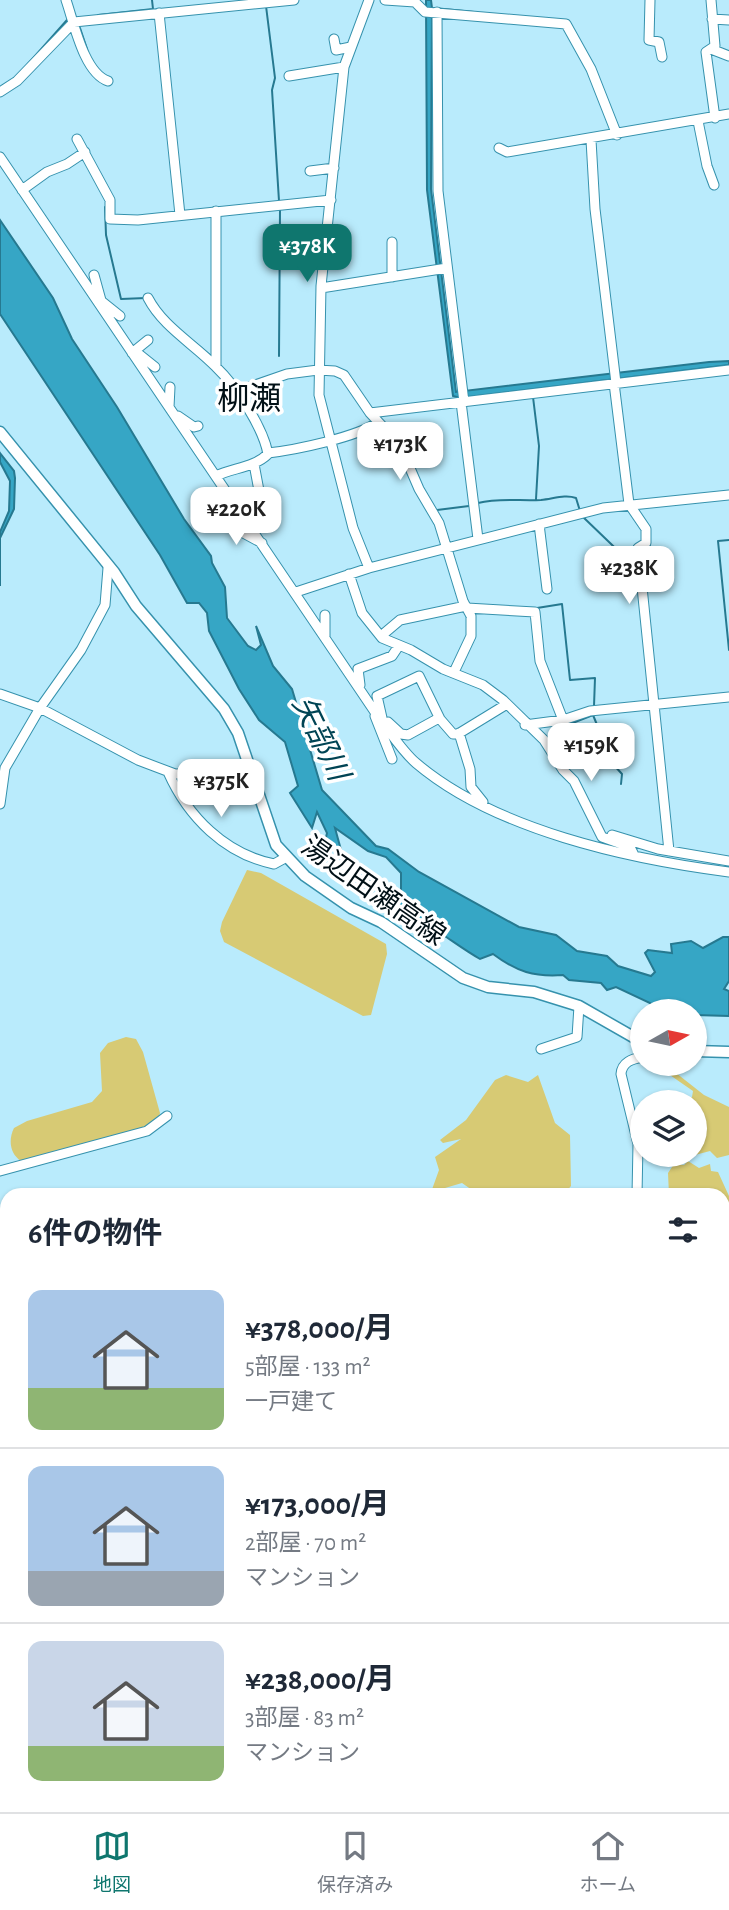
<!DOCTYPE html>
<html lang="ja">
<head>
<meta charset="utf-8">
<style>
  :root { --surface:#fff; --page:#f2f2f3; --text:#1f2937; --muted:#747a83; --line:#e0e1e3; --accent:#0f766e }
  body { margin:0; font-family:"Alegreya Sans","Noto Sans JP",sans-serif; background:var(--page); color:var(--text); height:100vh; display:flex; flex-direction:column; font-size:26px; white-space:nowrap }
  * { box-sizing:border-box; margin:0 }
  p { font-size:23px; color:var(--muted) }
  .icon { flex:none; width:38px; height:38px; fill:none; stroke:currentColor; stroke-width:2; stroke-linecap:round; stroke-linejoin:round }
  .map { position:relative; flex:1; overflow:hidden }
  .panel { position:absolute; left:0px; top:1188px; width:730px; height:625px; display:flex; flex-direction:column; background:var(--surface); border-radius:21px 21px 0 0; box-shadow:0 2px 5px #0004 }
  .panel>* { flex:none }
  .needle { width:46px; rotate:81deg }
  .controls { position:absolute; left:630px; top:999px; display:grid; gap:14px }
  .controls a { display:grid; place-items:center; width:77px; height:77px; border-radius:50%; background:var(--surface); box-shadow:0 2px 5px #0004; font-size:35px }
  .price { position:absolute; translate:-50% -60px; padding:0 16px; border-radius:14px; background:#fff; color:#222; font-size:23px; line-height:46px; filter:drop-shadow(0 2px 4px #0008) }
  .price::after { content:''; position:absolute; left:50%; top:42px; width:21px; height:16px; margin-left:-10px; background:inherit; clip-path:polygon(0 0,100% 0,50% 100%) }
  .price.active { background:var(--accent); color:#fff }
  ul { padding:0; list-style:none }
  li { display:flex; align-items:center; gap:21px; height:175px; padding:0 28px }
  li+li { border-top:2px solid var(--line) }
  li span { display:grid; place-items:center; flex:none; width:196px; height:140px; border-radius:14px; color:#555 }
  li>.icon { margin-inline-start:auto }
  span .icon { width:84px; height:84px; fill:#fffc; stroke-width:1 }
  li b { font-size:30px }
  h2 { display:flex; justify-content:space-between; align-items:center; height:84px; padding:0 28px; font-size:30px }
  .dock { display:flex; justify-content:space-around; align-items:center; height:98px; border-top:2px solid var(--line); background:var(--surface); font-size:19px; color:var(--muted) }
  .dock a { display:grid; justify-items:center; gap:4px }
  .dock .active { color:var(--accent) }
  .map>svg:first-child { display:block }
</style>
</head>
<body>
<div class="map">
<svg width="729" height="1812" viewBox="0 0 729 1812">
  <rect width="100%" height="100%" fill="#b9ebfc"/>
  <path fill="#d7ca74" d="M 247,870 L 261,873 L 386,944 L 387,954 L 371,1015 L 363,1016 L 224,942 L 220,931 L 222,922 Z
    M 126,1037 L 136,1039 L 143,1052 L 160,1113 L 155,1129 L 21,1161 C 10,1154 8,1140 14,1128 L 27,1121 L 92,1102 L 102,1091 L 100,1053 L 108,1043 Z
    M 654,1064 L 671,1069 L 704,1095 L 729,1107 L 729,1155 L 717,1158 L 710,1151 L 695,1155 L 695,1134 L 703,1130 L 698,1112 L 695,1112 L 695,1102 L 685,1102 L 692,1097 L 693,1091 Z
    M 506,1075 L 528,1082 L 538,1075 L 555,1123 L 570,1135 L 571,1186 L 563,1195 L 473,1195 L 472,1190 L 462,1183 L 445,1188 L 443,1195 L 430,1195 L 439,1170 L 435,1157 L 461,1139 L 443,1143 L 440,1140 L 466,1120 L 495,1080 Z
    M 688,1161 L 699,1168 L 710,1164 L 711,1171 L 718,1172 L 729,1196 L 729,1217 L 725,1221 L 723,1195 L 669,1195 L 668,1173 L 674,1164 L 684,1165 Z
    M 0,1302 L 7,1314 L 7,1512 L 0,1510 Z
    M 0,1656 L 7,1675 L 7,1768 L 0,1763 Z
    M 77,1806 L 316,1806 L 315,1812 L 86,1812 Z"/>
  <path fill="#36a6c5" stroke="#267990" stroke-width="2" d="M 426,0 L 431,0 L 432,8 L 431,189 L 456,392 L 709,362 L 729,361 L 729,365 L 461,398 L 453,396 L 427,190 Z
    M 0,220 L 53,298 L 72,339 L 117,407 L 184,519 L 211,556 L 212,563 L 225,587 L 227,618 L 248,646 L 256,650 L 261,645 L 256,626 L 273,666 L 292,689 L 322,790 L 376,846 L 388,849 L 419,872 L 519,927 L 556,935 L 577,951 L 607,956 L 618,966 L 651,976 L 655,972 L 645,953 L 648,950 L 672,953 L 671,944 L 691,941 L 703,948 L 723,937 L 729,937 L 729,981 L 724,989 L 729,991 L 729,1016 L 695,1015 L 695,1012 L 656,1011 L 650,1003 L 616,987 L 607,990 L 601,983 L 569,980 L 563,975 C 534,977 517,972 493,954 L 480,959 C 464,950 450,939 434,929 C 416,918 392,920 388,895 L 368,879 L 382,883 L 401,893 L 401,873 L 386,857 L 368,851 L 335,828 L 341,850 L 324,846 L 327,833 L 317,812 L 312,828 L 290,793 L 298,786 L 285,742 L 259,720 L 239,689 L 209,631 L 207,613 L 199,603 L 187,603 L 160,555 L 0,314 Z
    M 0,453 L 14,471 L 15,478 L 14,509 L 0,538 L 0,586 L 0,532 L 9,511 L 10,481 L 0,462 Z"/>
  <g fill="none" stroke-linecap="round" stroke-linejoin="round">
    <path stroke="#267990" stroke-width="2" d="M 266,6 L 275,78 L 272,90 L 279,201
      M 434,8 L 474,12
      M 98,15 L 153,9 L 152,0
      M 80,28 L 87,49
      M 28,64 L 67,20
      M 105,207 L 106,235 L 121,299 L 146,298
      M 193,341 L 211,356
      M 279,356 L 280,210
      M 533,397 L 539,446 L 536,499
      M 478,503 C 499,498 519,501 541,500 C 553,499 565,494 576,498 L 580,511
      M 437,510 L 469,506
      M 582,516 L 636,568
      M 729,540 L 718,541 L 729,650
      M 537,608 L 562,604 L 570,680 L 595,678 L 594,706
      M 570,724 L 593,715 L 613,764 L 622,774 L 621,784"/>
    <g stroke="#3692ad" stroke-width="11">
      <path id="minor" d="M 66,0 C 74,23 84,73 108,81
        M 385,0 L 415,2 L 425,12 L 566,24 L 591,69 L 617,135
        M 650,0 L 649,40 L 659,42 L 662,57
        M 711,0 L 715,46 L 706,52 L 715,118
        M 437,12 L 438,191 L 464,402
        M 159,13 L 180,215
        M 712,19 L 729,20
        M 334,39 L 336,50 L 351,47
        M 711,49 L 729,56
        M 289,76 L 344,67
        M 0,92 L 17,81 L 74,22 L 294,0
        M 698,121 L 707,166 L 714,185
        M 77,139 L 110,200 L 110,219 L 138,220 L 331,200
        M 591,140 L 595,209 L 616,383
        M 499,148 L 507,152 L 729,114
        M 0,157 L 379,718 C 391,733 402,751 416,763 C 495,830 628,859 729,872
        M 310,171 L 334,168
        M 22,190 L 47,172 L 67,164 L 85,152
        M 216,211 L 216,367
        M 94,275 L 102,304
        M 392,277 L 392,242
        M 321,288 L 447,268
        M 148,298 C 163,327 194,344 216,367 C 236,386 263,427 268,454 C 255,467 233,468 216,476
        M 100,300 L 120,316
        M 135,351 L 155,367
        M 132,353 L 148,340
        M 614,383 L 629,504 L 646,529 L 646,543 L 638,548 L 669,851
        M 235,392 L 287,374 L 318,370 L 335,371 L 344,375 L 370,413 L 400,445 L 419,489 L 439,523 L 463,601 L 471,616 L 471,636 L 454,672
        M 461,402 L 478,539
        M 169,407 L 170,387
        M 370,413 L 729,370
        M 178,416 L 194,427 L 198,426
        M 268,453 C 295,450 358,437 378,422
        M 241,513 L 260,496 L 254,464
        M 223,522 L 262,543
        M 539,524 L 547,589
        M 369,568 L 353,528 L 319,395 L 321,286 L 344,67 L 369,0
        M 349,574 L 362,613 L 382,638 L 411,650 L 443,669 L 483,685 L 503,700 L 544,740 L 563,770 L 574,781 L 602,837 L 630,847 L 634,855
        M 296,592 L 369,568 L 603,508 L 729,495
        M 467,608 L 535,612 L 540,661 L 563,720
        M 325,636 L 325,615
        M 381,636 L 400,620 L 466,606
        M 360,685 L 358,669 L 392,656 L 398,647
        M 0,694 L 40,708 L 138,760 L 175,774 L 251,772
        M 375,716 L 392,759
        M 382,718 L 377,696 L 419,676 L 440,719 L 453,734 L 458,734 L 507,704
        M 388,722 L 401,734 L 408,735 L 439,718
        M 525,725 L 563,720 L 590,711 L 729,697
        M 459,733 L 470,769 L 471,787 L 483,802
        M 168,772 C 188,817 225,854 274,864 L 285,858
        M 0,804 L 5,768 L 40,708 L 81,650 L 105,605 L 108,568
        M 612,835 L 658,849 L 729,861
        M 541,1049 L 577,1037 L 579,1006
        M 0,1171 L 147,1131 L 167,1116
        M 637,1195 L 638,1144 L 621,1074 C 622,1062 632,1059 642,1057"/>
    </g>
    <g stroke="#3692ad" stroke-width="13">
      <path id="major" d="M 0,432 L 114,572 L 136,606 L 224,709 L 238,733 L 276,845 L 305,876 L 351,908 L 381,922 L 463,978 L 488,987 L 534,992 L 579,1006 L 642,1042
        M 695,1051 L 729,1052"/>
    </g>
    <use href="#minor" stroke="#fff" stroke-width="9"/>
    <use href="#major" stroke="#fff" stroke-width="10"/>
  </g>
  <g text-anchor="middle" stroke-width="7" stroke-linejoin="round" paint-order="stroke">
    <g font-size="28" fill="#011016" stroke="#fff">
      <text transform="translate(374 890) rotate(35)" y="10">湯辺田瀬高線</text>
    </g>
    <g font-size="30" font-style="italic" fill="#004454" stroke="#fff">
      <text transform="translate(321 738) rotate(64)" y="10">矢部川</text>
    </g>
    <g font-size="32" fill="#011016" stroke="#fff">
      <text x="249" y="409">柳瀬</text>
    </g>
  </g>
</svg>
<div class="controls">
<a><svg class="needle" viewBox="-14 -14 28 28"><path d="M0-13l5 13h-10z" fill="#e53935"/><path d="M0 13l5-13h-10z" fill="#747a83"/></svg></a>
<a><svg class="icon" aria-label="layers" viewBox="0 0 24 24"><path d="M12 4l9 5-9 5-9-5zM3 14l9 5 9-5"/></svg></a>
</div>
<b class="price active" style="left:307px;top:284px">¥378K</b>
<b class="price" style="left:400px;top:482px">¥173K</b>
<b class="price" style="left:236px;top:547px">¥220K</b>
<b class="price" style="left:629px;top:606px">¥238K</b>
<b class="price" style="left:591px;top:783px">¥159K</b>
<b class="price" style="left:221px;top:819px">¥375K</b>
<section class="panel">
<h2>6件の物件<svg class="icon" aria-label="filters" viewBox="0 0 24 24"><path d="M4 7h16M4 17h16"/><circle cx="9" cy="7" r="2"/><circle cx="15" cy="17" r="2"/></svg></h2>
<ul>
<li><span style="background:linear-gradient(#a9c7e8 70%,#8fb573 0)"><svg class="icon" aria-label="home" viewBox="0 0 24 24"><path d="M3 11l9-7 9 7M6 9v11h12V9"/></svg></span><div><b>¥378,000/月</b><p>5部屋 · 133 m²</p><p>一戸建て</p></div></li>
<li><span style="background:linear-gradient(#a9c7e8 75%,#9aa5b1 0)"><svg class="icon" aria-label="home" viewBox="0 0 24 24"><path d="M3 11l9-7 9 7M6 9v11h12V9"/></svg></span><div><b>¥173,000/月</b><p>2部屋 · 70 m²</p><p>マンション</p></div></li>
<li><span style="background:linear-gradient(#c9d6e8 75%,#8fb573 0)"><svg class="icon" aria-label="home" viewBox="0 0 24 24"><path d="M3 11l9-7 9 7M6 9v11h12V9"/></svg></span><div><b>¥238,000/月</b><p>3部屋 · 83 m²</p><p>マンション</p></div></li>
</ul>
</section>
</div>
<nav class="dock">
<a class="active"><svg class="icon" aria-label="map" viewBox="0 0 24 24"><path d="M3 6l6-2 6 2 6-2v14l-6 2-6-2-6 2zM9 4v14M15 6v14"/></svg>地図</a>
<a><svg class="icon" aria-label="saved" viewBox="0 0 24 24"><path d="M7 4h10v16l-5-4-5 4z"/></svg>保存済み</a>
<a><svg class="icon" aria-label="home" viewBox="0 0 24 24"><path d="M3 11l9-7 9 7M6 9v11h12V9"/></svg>ホーム</a>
</nav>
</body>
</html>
